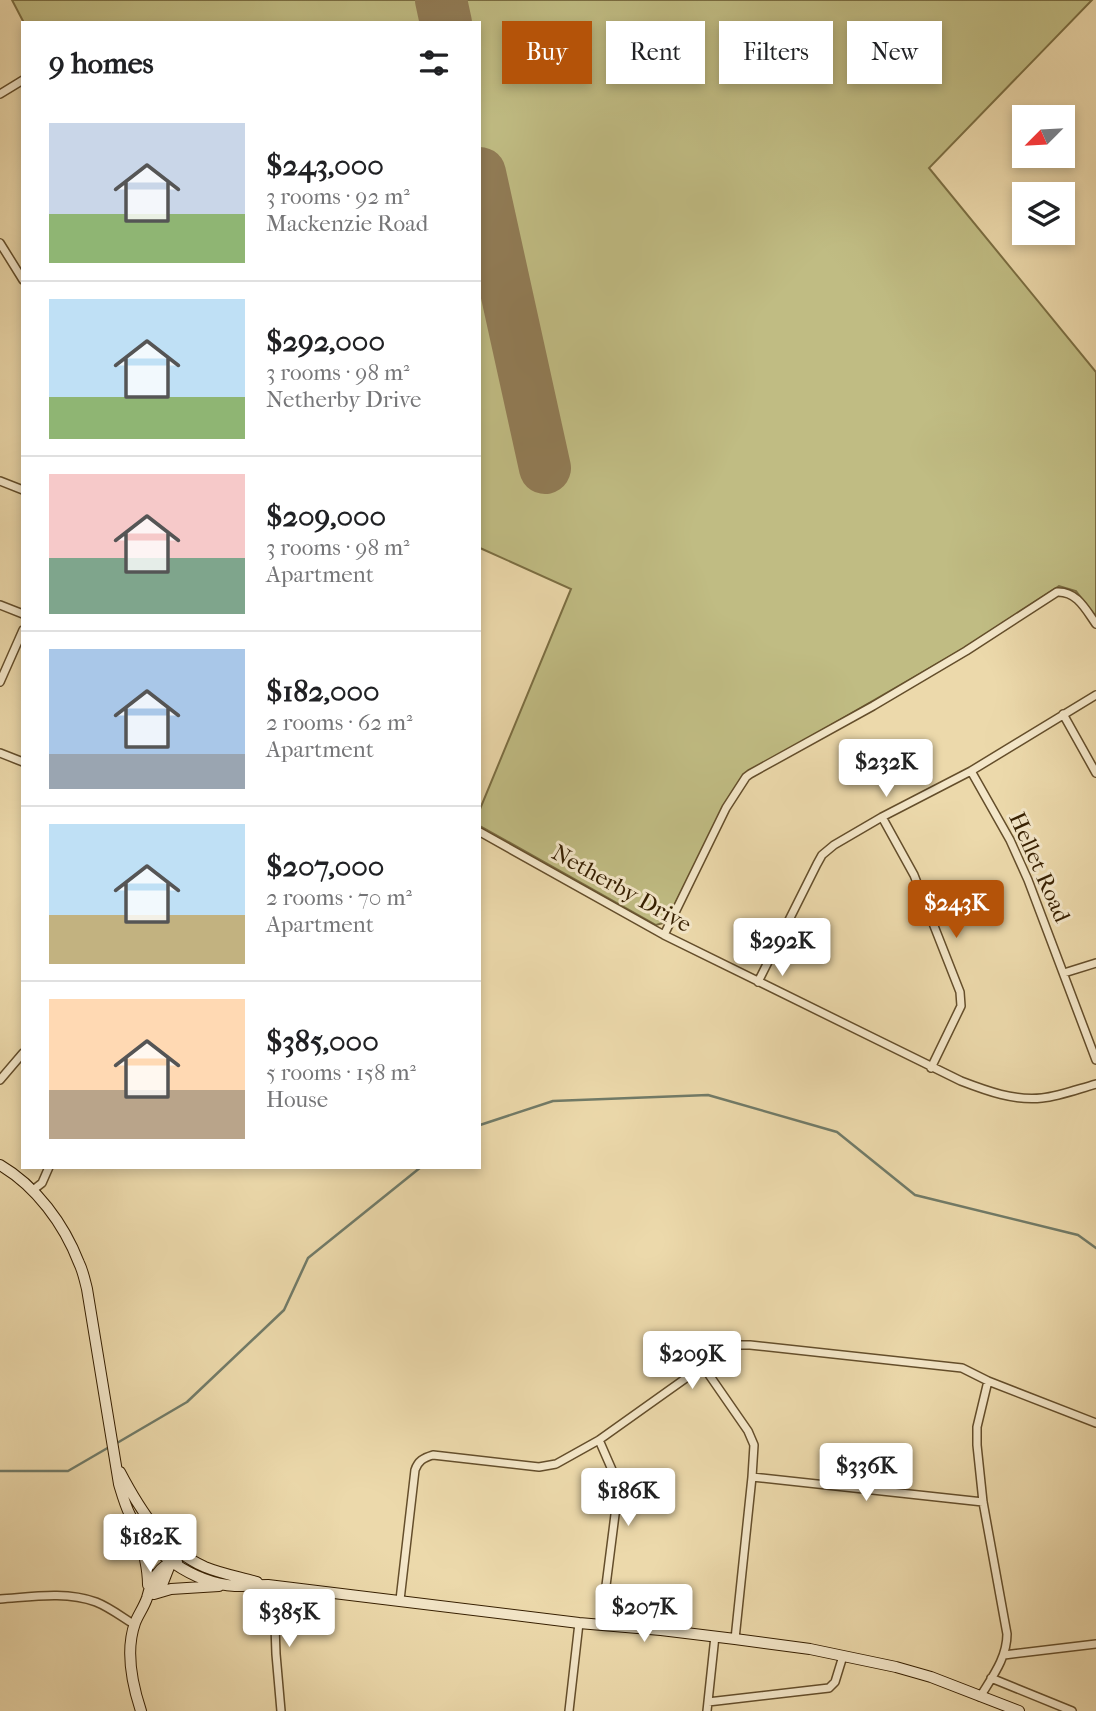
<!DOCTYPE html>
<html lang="en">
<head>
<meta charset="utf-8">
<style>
  :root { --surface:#fff; --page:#f6f6f6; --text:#202124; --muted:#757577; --line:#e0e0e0; --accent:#b45309 }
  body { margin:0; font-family:"IM FELL French Canon",serif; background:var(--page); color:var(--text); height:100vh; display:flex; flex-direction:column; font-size:26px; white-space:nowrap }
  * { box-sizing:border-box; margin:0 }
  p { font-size:23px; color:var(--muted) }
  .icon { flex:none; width:38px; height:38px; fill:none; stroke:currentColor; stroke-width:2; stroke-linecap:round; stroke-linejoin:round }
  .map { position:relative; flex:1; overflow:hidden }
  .panel { position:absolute; left:21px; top:21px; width:460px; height:1148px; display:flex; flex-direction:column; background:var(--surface); border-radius:0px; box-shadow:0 4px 10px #0003 }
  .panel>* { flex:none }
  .guide { position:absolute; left:502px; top:21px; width:488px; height:63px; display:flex; gap:14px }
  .needle { width:46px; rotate:246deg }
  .controls { position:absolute; left:1012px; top:105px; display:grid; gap:14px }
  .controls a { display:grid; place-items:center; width:63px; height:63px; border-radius:0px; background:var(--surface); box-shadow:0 4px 10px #0003; font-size:35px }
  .price { position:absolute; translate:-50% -60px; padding:0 16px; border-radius:7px; background:#fff; color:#222; font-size:23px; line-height:46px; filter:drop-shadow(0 2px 4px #0008) }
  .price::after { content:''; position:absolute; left:50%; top:42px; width:21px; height:16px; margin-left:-10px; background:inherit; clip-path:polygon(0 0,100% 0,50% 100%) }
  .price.active { background:var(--accent); color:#fff }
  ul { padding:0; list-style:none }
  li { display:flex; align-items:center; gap:21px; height:175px; padding:0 28px }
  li+li { border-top:2px solid var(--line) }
  li span { display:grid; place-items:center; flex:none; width:196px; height:140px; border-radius:0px; color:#555 }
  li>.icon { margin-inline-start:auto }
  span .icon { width:84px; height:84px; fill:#fffc; stroke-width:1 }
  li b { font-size:30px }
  h2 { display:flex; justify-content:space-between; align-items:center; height:84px; padding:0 28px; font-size:30px }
  .tag { padding:0 24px; border-radius:0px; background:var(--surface); box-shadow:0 4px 10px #0003; font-size:24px; line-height:63px }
  .tag.active { background:var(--accent); color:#fff }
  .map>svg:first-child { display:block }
</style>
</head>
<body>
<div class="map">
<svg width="1096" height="1711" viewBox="0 0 1096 1711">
  <rect width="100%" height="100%" fill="#ecd9ab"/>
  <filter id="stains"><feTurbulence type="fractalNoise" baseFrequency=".00286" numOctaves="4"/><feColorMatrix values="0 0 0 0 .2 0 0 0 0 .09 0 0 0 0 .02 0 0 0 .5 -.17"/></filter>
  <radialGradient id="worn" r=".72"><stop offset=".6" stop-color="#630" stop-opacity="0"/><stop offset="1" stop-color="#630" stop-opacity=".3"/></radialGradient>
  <path fill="#c0bc83" stroke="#7b6e42" stroke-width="2" d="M 12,0 L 1092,0 L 929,168 L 1096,372 L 1096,617 L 1076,591 L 1059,586 L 966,647 L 753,770 L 724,807 L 667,920 L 663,923 L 656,925 L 480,826 L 480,809 L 571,589 L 480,548 L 480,23 L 24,23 Z"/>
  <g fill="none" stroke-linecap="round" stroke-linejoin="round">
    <path stroke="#717b68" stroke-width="2.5" d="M 480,1125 L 553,1101 L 708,1095 L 837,1132 L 915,1195 L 1078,1235 L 1096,1248
      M 117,1443 L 187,1402 L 284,1310 L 308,1258 L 421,1167
      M 0,1471 L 68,1471 L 111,1446"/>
    <path stroke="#917c56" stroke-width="52" d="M 441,0 L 446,23
      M 480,173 L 545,468"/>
    <g stroke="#644e2b" stroke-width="10">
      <path id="street" d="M 0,94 L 23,80
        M 0,243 L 23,280
        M 0,481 L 23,490
        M 0,605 L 23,614
        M 0,682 L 23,630
        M 1063,714 L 1096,773
        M 0,753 L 23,762
        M 971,771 L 1010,840 L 1028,880 L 1096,1060
        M 882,817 L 914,875 L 960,992 L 961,1006 L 931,1068
        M 480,832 L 664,935 L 961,1081 C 987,1091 1014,1101 1042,1098 C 1060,1096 1078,1089 1096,1084
        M 664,935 L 726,808 L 746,777 L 750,774 L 873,706 L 966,651 L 1057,592 C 1077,591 1086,610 1096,624
        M 1064,973 L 1096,963
        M 758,982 L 817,864 L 822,855 L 834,845 L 882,817 L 971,771 L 1096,695
        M 0,1080 L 23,1053
        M 33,1190 L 42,1183 L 49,1167
        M 703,1366 L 748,1431 L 754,1445 L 752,1477 L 735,1639
        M 599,1440 L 616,1479 L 618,1491 L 601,1625
        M 752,1477 L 983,1502
        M 278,1586 L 275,1625 L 276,1654 L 281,1711
        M 0,1599 C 31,1597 65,1591 96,1602 C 109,1607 122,1617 135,1625
        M 400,1600 L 415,1470 C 418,1461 423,1458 433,1455 L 539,1467 L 556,1464 L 599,1440 L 703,1366 L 730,1350 L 739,1345 L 750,1345 L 962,1368 L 988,1381 L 1096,1423
        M 1004,1655 L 1096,1644
        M 991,1678 L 1072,1711
        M 980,1697 C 992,1677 1007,1658 1007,1634 L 983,1502 L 977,1445 L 977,1427 L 988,1381
        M 708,1702 L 829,1688 L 835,1682 L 843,1656
        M 569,1711 L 579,1623
        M 707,1711 L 715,1636"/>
    </g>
    <g stroke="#361f00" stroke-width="12">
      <path id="secondary" d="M 0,1165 C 36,1186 64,1224 79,1263 C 83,1271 85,1281 87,1289 L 119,1484 C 122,1494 125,1505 130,1515 C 149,1552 193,1583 235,1586 C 246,1586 257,1585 268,1585 L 579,1623 L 661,1630 L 735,1639 L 810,1649 L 896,1667 L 931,1677 L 1019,1711
        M 120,1472 C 140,1510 164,1549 205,1567 C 222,1574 240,1577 257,1582
        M 136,1529 C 143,1548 148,1565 148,1585
        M 154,1594 L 171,1589 L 219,1586
        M 154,1594 L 162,1585 L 171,1562
        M 141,1711 C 132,1684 125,1651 135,1623 C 138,1615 144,1607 147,1598 C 151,1582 158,1564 177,1562"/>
    </g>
    <use href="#street" stroke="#f3e6c8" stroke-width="7"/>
    <use href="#secondary" stroke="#f3e6c8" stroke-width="10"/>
  </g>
  <g text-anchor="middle" stroke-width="6" stroke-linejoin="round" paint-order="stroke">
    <g font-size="23" fill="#361f00" stroke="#f3e6c8">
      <text transform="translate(1040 867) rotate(66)" y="8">Hellet Road</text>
      <text transform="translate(622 888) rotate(29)" y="8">Netherby Drive</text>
    </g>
  </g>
  <rect width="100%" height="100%" filter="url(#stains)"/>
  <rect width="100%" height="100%" fill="url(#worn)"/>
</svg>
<div class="controls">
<a><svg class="needle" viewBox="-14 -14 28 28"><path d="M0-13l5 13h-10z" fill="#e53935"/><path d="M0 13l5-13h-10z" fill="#757577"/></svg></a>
<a><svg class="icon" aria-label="layers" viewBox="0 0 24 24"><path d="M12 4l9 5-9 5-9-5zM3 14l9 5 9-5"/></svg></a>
</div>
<b class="price" style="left:886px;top:799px">$232K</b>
<b class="price active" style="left:956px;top:940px">$243K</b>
<b class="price" style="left:782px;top:978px">$292K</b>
<b class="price" style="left:692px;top:1391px">$209K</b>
<b class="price" style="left:866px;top:1503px">$336K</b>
<b class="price" style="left:628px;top:1528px">$186K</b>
<b class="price" style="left:150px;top:1574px">$182K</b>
<b class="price" style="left:644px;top:1644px">$207K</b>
<b class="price" style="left:289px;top:1649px">$385K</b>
<div class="guide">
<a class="tag active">Buy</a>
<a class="tag">Rent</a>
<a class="tag">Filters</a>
<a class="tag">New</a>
</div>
<section class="panel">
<h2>9 homes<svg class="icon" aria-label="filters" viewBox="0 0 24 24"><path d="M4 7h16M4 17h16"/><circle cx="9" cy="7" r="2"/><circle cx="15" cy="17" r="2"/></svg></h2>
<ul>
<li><span style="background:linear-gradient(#c9d6e8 65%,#8fb573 0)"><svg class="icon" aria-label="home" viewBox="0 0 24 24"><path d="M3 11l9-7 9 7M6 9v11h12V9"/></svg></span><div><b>$243,000</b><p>3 rooms · 92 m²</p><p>Mackenzie Road</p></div></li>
<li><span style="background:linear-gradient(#bfe0f5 70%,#8fb573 0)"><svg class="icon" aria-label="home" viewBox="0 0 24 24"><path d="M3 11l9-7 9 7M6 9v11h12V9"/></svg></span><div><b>$292,000</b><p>3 rooms · 98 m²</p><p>Netherby Drive</p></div></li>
<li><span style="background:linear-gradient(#f6c9c9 60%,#7fa58c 0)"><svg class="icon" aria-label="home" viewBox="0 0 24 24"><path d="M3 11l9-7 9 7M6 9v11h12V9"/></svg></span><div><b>$209,000</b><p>3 rooms · 98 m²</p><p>Apartment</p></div></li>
<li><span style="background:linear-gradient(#a9c7e8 75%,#9aa5b1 0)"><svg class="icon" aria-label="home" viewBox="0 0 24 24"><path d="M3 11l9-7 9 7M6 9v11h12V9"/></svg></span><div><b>$182,000</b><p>2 rooms · 62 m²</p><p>Apartment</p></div></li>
<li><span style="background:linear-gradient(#bfe0f5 65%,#c2b280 0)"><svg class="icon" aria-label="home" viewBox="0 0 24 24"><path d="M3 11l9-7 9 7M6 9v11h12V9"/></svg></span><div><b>$207,000</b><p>2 rooms · 70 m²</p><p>Apartment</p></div></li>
<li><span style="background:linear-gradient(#ffd9b3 65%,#b9a48a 0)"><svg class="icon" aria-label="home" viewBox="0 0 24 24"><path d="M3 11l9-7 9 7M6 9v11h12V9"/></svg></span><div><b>$385,000</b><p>5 rooms · 158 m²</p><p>House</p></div></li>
</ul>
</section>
</div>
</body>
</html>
